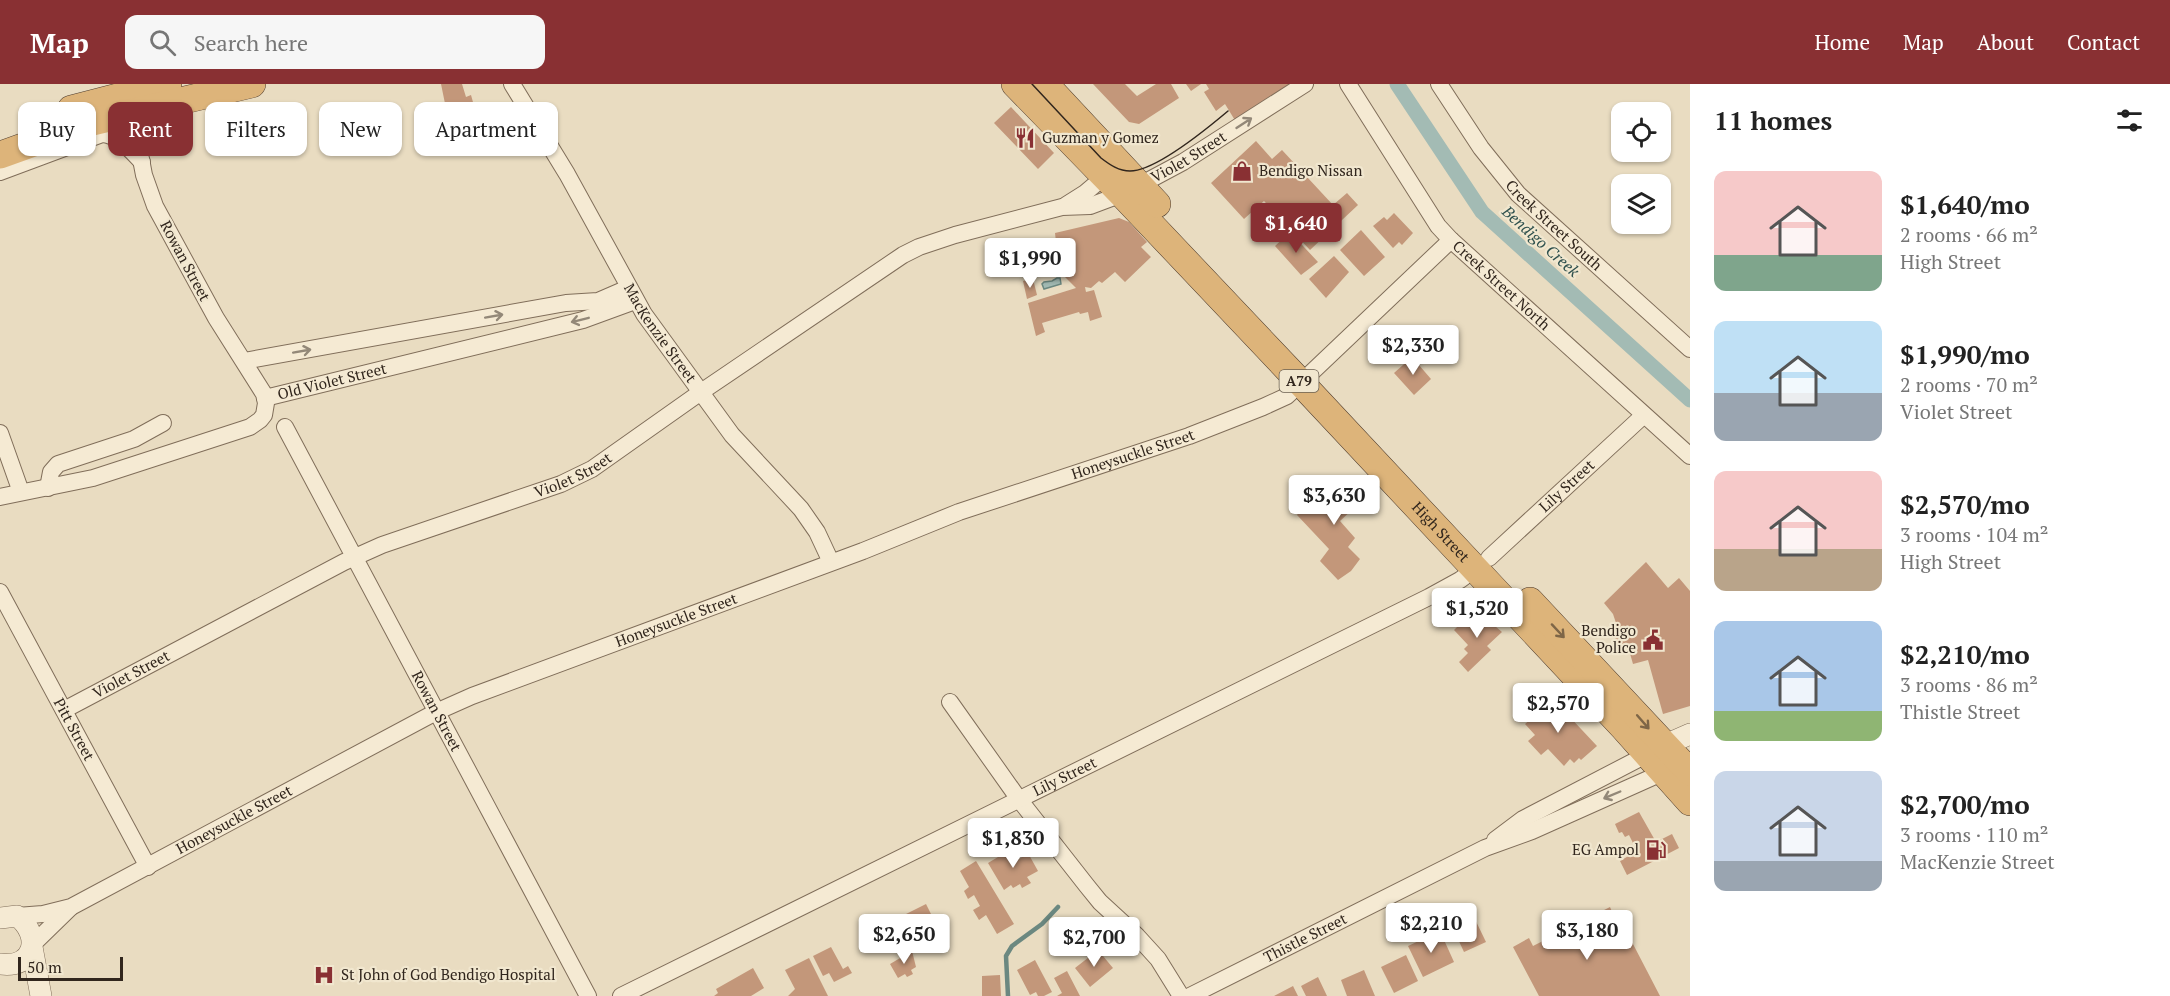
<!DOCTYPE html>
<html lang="en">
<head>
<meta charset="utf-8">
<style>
  :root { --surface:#fff; --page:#f6f6f6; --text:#222; --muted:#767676; --accent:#893033 }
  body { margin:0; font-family:"PT Serif",serif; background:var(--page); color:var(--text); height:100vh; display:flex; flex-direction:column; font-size:22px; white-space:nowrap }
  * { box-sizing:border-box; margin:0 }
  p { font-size:20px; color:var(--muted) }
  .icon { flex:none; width:33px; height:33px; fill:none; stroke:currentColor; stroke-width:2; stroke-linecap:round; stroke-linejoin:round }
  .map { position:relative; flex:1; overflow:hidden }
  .panel { display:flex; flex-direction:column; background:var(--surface); width:480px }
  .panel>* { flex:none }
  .guide { position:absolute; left:18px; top:18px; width:570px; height:54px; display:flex; gap:12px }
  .tools { position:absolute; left:1611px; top:18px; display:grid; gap:12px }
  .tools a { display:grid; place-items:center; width:60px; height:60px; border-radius:12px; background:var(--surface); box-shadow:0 2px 4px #0004; font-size:30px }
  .scale { position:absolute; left:18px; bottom:15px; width:105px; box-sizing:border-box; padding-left:6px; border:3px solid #31261d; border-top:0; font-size:16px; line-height:21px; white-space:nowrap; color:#31261d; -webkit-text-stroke:4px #f1e7cf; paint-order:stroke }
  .price { position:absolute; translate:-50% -51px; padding:0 14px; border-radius:6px; background:#fff; color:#222; font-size:20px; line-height:39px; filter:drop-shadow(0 2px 3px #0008) }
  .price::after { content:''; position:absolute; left:50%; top:36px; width:18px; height:14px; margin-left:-9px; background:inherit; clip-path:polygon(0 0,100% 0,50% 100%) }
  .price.on { background:var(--accent); color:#fff }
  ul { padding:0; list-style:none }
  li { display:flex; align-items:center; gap:18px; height:150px; padding:0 24px }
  li span { display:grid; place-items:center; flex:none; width:168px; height:120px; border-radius:12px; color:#555 }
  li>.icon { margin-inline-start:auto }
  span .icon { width:72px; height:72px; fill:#fffc; stroke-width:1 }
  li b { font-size:26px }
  h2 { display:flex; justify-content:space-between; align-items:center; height:72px; padding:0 24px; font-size:26px }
  .tag { padding:0 21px; border-radius:12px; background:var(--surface); box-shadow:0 2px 4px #0004; font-size:21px; line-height:54px }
  .tag.on { background:var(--accent); color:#fff }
  header { display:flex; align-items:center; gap:36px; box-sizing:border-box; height:84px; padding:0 30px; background:var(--accent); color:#fff }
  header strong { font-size:28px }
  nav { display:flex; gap:33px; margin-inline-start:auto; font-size:21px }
  .search { width:420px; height:54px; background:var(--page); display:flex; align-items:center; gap:15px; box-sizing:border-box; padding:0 21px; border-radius:12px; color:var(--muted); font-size:22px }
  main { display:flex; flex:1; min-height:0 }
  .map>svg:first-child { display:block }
</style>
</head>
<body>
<header>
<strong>Map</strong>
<div class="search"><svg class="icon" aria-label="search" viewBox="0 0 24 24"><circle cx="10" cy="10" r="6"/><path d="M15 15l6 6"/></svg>Search here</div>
<nav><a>Home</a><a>Map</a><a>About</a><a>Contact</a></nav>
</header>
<main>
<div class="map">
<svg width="1690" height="912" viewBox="0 0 1690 912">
  <rect width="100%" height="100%" fill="#e9dcc1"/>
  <path fill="#a3bbb4" stroke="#6b8880" stroke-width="1.5" d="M 1057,194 L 1060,194 L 1061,200 L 1044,205 L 1042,200 L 1044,198 L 1052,197 Z"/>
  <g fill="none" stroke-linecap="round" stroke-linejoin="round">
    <path stroke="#6b8880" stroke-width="4.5" d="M 1008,912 L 1006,872 L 1012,862 L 1042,840 L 1058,823"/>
    <path stroke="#a3bbb4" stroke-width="15" d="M 1397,0 L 1482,128 L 1690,316"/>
  </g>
  <path fill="#c3977a" d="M 441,0 L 462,0 L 466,13 L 471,11 L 476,29 L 472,30 L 477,39 L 472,42 L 473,44 L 469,46 L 465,38 L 450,44 Z
    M 1093,0 L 1125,0 L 1137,12 L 1156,0 L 1171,0 L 1179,14 L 1139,40 L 1129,38 Z
    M 1186,0 L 1201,0 L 1191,7 Z
    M 1206,0 L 1297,0 L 1236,38 L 1225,20 L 1216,27 L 1204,8 L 1209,5 Z
    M 1011,23 L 1054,69 L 1038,85 L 994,39 Z
    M 1256,57 L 1272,75 L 1282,66 L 1333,121 L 1347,109 L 1358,121 L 1310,166 L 1264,117 L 1244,135 L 1211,99 Z
    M 1394,129 L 1413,149 L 1402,161 L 1399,158 L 1393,164 L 1373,142 L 1384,133 L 1387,136 Z
    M 1119,134 L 1129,138 L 1147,158 L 1141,163 L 1151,173 L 1125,198 L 1115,188 L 1102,199 L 1099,197 L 1091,204 L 1085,203 L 1086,208 L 1094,206 L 1102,233 L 1090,237 L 1088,228 L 1080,230 L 1079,228 L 1042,239 L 1045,248 L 1036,252 L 1028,219 L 1076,204 L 1060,188 L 1053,185 L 1030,190 L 1029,188 L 1023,189 L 1022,186 L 1020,187 L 1017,172 L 1033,168 L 1032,164 L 1046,161 L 1048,167 L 1057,167 L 1055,149 Z
    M 1361,146 L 1385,173 L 1364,192 L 1340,166 Z
    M 1290,148 L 1318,178 L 1301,191 L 1275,162 Z
    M 1334,172 L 1349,188 L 1326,214 L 1309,195 Z
    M 1033,195 L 1037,211 L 1027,215 L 1023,197 Z
    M 1412,273 L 1431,295 L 1414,311 L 1394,289 Z
    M 1346,394 L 1365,414 L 1340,437 L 1355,454 L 1348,463 L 1360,475 L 1351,487 L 1338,496 L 1320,477 L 1329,465 L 1297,431 L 1306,420 L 1314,414 L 1316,415 L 1324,408 L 1327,411 Z
    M 1646,478 L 1668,504 L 1679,494 L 1690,507 L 1690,622 L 1663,630 L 1648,576 L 1633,580 L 1629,566 L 1620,569 L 1613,546 L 1618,545 L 1613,530 L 1604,519 Z
    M 1476,525 L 1482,525 L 1482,531 L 1502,548 L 1487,562 L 1491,566 L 1468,588 L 1459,578 L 1468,569 L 1464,565 L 1468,561 L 1454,546 L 1465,535 L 1469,537 L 1477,530 Z
    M 1551,613 L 1597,662 L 1581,676 L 1579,674 L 1574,679 L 1570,675 L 1564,682 L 1548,665 L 1541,671 L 1528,657 L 1535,651 L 1525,640 L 1532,634 L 1530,632 Z
    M 1639,728 L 1656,758 L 1672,750 L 1679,764 L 1627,791 L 1620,777 L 1637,767 L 1629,751 L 1625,753 L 1622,748 L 1619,749 L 1615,740 Z
    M 1013,764 L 1019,775 L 1028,769 L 1038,787 L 1027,793 L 1031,799 L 1022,804 L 1020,800 L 1013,804 L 1011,801 L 1004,806 L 988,779 Z
    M 976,777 L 1014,840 L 997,850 L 986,831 L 979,836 L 973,826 L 980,822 L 974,811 L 968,815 L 964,807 L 969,803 L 960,787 Z
    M 926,820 L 940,848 L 919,858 L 906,830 Z
    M 1610,823 L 1616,837 L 1620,835 L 1660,912 L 1539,912 L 1513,863 L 1529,854 L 1533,862 Z
    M 1470,825 L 1486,858 L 1464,868 L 1449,836 Z
    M 1440,847 L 1454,878 L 1423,893 L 1408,862 Z
    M 831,863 L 843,885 L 848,882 L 852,889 L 834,898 L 829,889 L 823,892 L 813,872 Z
    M 1098,866 L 1113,884 L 1090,903 L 1075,884 Z
    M 912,867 L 916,883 L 911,886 L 913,890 L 907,893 L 905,890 L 898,894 L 890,880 Z
    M 1406,871 L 1418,897 L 1394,909 L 1381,883 Z
    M 809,874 L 828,912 L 788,912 L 795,905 L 785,886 Z
    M 1035,876 L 1052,908 L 1044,912 L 1038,912 L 1036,908 L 1030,911 L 1017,886 Z
    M 753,884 L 764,904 L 751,912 L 714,912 L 718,909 L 716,905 Z
    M 1364,886 L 1375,912 L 1347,912 L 1341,896 Z
    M 1067,887 L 1080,912 L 1057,912 L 1062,909 L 1054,894 Z
    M 1000,891 L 1001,912 L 982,912 L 982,892 Z
    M 1318,893 L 1327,912 L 1306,912 L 1301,902 Z
    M 1293,902 L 1298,912 L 1274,912 Z"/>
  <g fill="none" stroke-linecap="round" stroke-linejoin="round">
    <g stroke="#806e5a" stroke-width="18">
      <g id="minor">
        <path id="s1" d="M 512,0 L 567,90 L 644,230 L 732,351 L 801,425 L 817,448 L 831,478"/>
        <path id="s2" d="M 1348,0 L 1438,142 L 1451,156 L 1690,372"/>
        <path id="s3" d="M 1439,0 L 1481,64 L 1518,110 L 1690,265"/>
        <path d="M 0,88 L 102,50 C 119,51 131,67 142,78"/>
        <path id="s4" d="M 1140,101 L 1183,78 L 1305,0"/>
        <path d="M 1066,121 L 1085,109 L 1105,92"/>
        <path d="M 244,277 L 566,219 L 598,217 L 628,204"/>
        <path d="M 1311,289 L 1451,156"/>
        <path id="s5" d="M 265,314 L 583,236 L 635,217"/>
        <path id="s6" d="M 285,343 L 588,912"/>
        <path d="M 0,349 L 21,408"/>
        <path d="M 48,404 L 51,388 L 58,380 L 134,355 L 163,339"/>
        <path d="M 0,413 L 93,394 L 250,343 L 260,336 L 264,331 L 266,319 L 264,310 L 216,234 L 155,122 L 144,91 L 132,28"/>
        <path id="s7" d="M 1489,474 L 1644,331"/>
        <path id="s8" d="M 0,508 L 148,783"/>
        <path d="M 950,618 L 1018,714 L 1087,802 L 1100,818 L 1137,852 L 1158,875 L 1181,912"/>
        <path id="s9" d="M 64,626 L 344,478 L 382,461 L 561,400 L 592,385 L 701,308 L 903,171 L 919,163 L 955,151 L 1062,123 L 1090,122 L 1122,110"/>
        <path d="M 1495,756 L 1523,735 L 1648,670"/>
        <path id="s10" d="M 17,832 L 43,830 L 71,823 L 436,628 L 472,612 L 863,467 L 959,428 L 1189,352 L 1263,323 L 1287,312 L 1301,299"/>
        <path d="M 32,861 L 70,824"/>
        <path id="s11" d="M 621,912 L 1429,513 L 1460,496 L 1475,485"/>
        <path id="s12" d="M 1190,912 L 1485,764 L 1532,747 L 1664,688"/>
      </g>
    </g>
    <g stroke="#806e5a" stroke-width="22">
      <path id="tertiary" d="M 1665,661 L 1690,650
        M 0,834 L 17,832 C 43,852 34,885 0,880
        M 32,863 L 41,912"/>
    </g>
    <g stroke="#4e3c2e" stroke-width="28">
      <g id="trunk">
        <path id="s13" d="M 1015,0 L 1122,110 L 1301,299 L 1623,643 L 1690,718"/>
        <path d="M 1045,0 L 1157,120"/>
        <path d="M 71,25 L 168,0"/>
        <path d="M 0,71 L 92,38 L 252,0"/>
        <path d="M 1530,517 L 1690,688"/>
      </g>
    </g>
    <use href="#minor" stroke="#f5ead3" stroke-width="16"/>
    <use href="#tertiary" stroke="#f5ead3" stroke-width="21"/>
    <use href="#trunk" stroke="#ddb47a" stroke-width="27"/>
    <path stroke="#31261d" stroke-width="1.5" d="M 1032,0 L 1101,74 C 1110,81 1119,87 1130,87 C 1156,87 1209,43 1228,27"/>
  </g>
  <defs><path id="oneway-shaft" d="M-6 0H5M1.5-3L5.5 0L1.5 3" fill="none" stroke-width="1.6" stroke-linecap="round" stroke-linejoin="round" transform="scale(1.5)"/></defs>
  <g stroke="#938878">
    <use href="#oneway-shaft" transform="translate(1244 39) rotate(-33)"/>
    <use href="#oneway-shaft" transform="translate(494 232) rotate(-10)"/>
    <use href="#oneway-shaft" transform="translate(580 236) rotate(166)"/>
    <use href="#oneway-shaft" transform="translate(302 267) rotate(-10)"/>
    <use href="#oneway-shaft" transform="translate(1612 711) rotate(157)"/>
  </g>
  <g stroke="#7e6647">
    <use href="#oneway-shaft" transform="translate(1558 547) rotate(47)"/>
    <use href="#oneway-shaft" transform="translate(1643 638) rotate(49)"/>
  </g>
  <defs>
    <g id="restaurant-bare" transform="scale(1.62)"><path d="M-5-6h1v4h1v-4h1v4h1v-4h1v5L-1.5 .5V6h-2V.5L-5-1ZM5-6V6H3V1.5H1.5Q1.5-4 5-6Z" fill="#893033" stroke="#f1e7cf" stroke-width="2.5" paint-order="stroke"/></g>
    <g id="shop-bare" transform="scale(1.62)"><path d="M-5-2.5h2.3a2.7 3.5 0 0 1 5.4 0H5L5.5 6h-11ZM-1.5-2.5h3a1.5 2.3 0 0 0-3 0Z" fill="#893033" stroke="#f1e7cf" stroke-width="2.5" paint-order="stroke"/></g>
    <g id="civic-bare" transform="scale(1.62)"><path d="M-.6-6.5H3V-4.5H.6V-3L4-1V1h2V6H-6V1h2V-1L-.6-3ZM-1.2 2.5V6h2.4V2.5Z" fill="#893033" stroke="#f1e7cf" stroke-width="2.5" paint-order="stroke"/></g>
    <g id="fuel-bare" transform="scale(1.62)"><path d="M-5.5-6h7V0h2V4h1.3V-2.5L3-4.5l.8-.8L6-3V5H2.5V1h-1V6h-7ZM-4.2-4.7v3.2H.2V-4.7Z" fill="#893033" stroke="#f1e7cf" stroke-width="2.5" paint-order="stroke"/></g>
    <g id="hospital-bare" transform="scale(1.62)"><path d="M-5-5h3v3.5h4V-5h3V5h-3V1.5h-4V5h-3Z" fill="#893033" stroke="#f1e7cf" stroke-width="2.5" paint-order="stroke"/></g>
  </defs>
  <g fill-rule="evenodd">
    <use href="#restaurant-bare" x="1025" y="54"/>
    <use href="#shop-bare" x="1242" y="87"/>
    <use href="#civic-bare" x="1653" y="556"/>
    <use href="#fuel-bare" x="1656" y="766"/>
    <use href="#hospital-bare" x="324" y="891"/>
  </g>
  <g text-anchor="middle" stroke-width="4.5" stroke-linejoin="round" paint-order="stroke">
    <rect fill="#f1e7cf" stroke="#6b6052" stroke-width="1.5" x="1279.5" y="286" width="39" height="22" rx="4.5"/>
    <g font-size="14" font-weight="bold" fill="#31261d">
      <text x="1299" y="302">A79</text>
    </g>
    <g font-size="15" fill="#31261d" stroke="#f1e7cf" text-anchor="start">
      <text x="1042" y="59">Guzman y Gomez</text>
      <text x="1259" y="92">Bendigo Nissan</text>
      <text x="1636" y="552" text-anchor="end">Bendigo<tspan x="1636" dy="17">Police</tspan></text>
      <text x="1639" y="771" text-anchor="end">EG Ampol</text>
      <text x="341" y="896">St John of God Bendigo Hospital</text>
    </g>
    <g font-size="15" fill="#31261d" stroke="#f1e7cf">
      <text dy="5" stroke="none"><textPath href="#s4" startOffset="56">Violet Street</textPath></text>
      <text dy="5" stroke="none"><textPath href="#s3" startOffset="183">Creek Street South</textPath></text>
      <text transform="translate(185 177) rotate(62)" y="5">Rowan Street</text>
      <text dy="5" stroke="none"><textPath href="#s2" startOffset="255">Creek Street North</textPath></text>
      <text dy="5" stroke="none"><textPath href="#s1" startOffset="290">MacKenzie Street</textPath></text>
      <text dy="5" stroke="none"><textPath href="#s5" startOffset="69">Old Violet Street</textPath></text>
      <text dy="5" stroke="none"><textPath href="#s10" startOffset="1212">Honeysuckle Street</textPath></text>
      <text dy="5" stroke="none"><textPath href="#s9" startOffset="562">Violet Street</textPath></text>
      <text dy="5" stroke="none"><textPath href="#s7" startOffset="106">Lily Street</textPath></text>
      <text dy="5" stroke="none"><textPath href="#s13" startOffset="618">High Street</textPath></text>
      <text dy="5" stroke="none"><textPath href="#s10" startOffset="726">Honeysuckle Street</textPath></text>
      <text dy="5" stroke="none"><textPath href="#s9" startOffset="76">Violet Street</textPath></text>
      <text dy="5" stroke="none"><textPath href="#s6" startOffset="322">Rowan Street</textPath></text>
      <text dy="5" stroke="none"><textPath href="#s8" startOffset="156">Pitt Street</textPath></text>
      <text dy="5" stroke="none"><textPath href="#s11" startOffset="495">Lily Street</textPath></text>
      <text dy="5" stroke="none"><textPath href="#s10" startOffset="240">Honeysuckle Street</textPath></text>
      <text dy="5" stroke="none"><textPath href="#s12" startOffset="129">Thistle Street</textPath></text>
    </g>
    <g font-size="16" font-style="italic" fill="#2e504d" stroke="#f1e7cf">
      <text transform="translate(1541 157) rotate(42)" y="6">Bendigo Creek</text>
    </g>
  </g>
</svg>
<div class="tools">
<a><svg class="icon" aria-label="locate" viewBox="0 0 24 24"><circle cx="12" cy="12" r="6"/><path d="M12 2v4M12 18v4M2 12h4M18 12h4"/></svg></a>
<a><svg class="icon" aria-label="layers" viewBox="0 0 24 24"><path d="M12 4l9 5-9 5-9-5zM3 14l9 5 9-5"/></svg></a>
</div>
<div class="scale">50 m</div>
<b class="price on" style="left:1296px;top:170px">$1,640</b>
<b class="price" style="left:1030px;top:205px">$1,990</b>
<b class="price" style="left:1413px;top:292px">$2,330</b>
<b class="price" style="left:1334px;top:442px">$3,630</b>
<b class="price" style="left:1477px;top:555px">$1,520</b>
<b class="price" style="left:1558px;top:650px">$2,570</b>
<b class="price" style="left:1013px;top:785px">$1,830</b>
<b class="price" style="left:1431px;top:870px">$2,210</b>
<b class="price" style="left:1587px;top:877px">$3,180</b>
<b class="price" style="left:904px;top:881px">$2,650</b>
<b class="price" style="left:1094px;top:884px">$2,700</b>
<div class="guide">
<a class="tag">Buy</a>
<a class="tag on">Rent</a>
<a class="tag">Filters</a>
<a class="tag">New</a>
<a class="tag">Apartment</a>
</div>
</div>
<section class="panel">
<h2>11 homes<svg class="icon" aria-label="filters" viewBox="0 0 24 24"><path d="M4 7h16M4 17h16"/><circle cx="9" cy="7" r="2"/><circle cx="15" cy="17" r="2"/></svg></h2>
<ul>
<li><span style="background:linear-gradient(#f6c9c9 70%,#7fa58c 0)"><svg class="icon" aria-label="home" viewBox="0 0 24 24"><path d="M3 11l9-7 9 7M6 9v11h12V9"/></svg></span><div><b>$1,640/mo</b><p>2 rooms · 66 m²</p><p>High Street</p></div></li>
<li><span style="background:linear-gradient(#bfe0f5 60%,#9aa5b1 0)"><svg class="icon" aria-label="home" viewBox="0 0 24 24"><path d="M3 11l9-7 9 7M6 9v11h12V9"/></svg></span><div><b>$1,990/mo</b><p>2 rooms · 70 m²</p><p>Violet Street</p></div></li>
<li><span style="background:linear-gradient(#f6c9c9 65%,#b9a48a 0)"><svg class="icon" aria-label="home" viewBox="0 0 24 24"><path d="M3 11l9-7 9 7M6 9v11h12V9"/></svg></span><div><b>$2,570/mo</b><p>3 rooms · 104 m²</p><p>High Street</p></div></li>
<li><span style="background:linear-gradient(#a9c7e8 75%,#8fb573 0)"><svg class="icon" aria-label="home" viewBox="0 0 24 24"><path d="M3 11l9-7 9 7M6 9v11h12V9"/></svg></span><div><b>$2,210/mo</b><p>3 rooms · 86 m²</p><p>Thistle Street</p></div></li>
<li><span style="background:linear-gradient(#c9d6e8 75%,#9aa5b1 0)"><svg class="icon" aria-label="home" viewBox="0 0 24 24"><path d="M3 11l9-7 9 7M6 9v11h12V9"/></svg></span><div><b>$2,700/mo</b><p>3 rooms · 110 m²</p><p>MacKenzie Street</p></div></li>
</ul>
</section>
</main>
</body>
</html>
